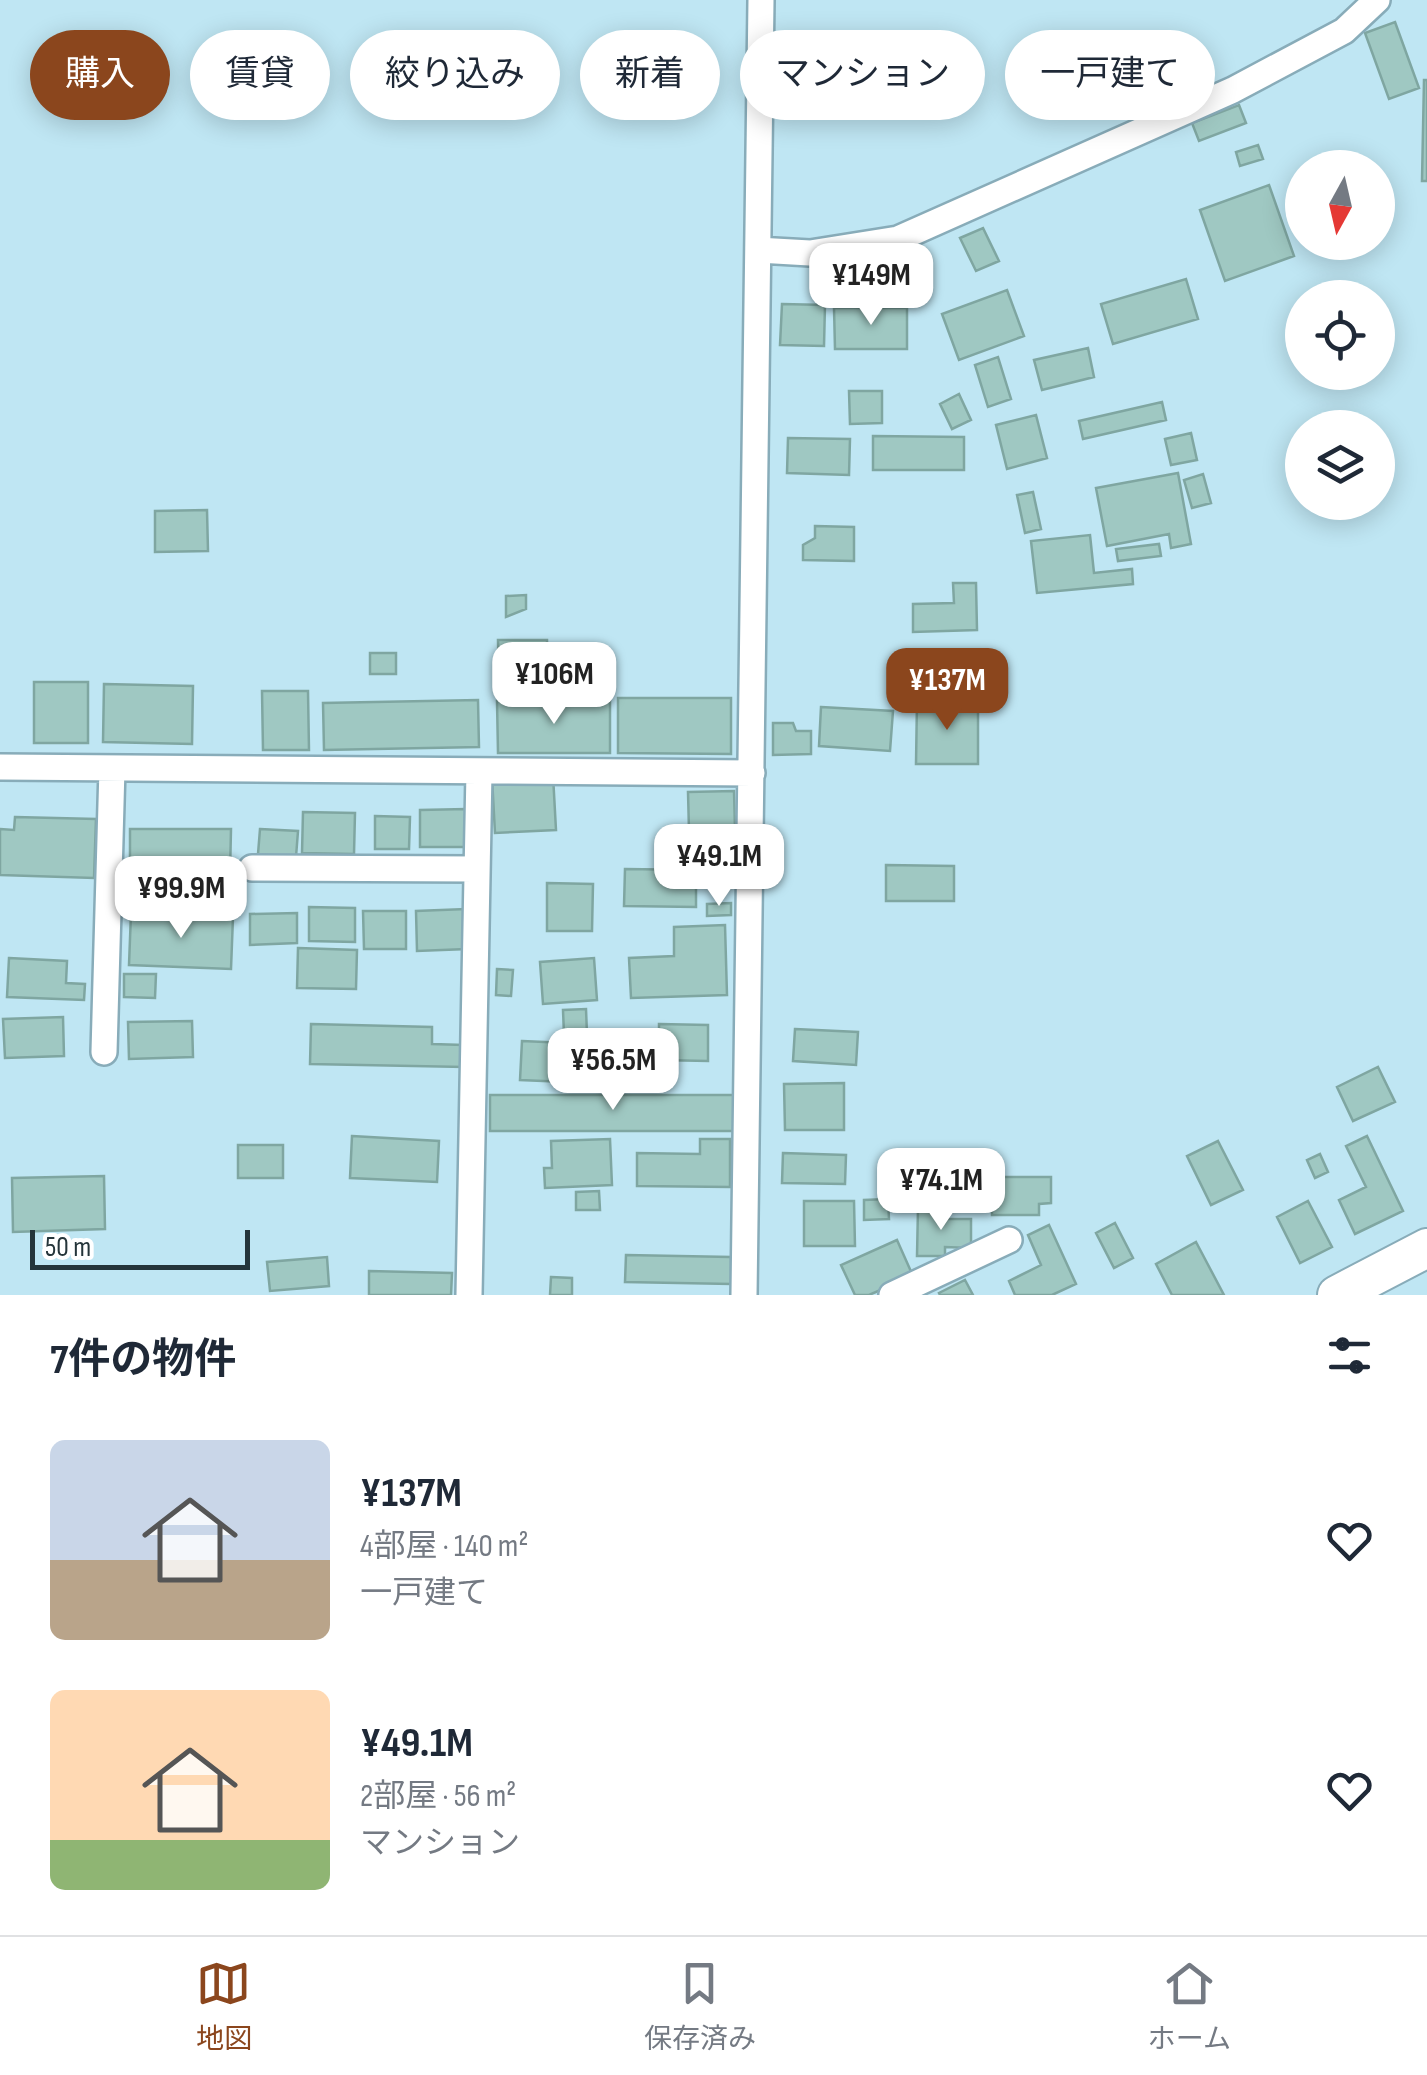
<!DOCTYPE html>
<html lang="ja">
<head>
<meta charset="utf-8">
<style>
  :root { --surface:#fff; --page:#f6f6f7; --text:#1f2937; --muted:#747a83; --line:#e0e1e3; --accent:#8b461d }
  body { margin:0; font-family:"Sofia Sans Condensed","Noto Sans JP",sans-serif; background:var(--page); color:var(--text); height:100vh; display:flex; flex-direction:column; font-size:38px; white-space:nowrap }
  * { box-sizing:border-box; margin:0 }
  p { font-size:32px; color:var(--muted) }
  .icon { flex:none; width:55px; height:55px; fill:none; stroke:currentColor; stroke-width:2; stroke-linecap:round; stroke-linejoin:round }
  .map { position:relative; height:1295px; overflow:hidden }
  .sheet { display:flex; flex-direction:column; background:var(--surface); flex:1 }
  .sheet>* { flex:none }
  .top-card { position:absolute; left:30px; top:30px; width:1368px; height:90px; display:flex; gap:20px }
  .needle { width:65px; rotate:188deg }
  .fabs { position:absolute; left:1285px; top:150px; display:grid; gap:20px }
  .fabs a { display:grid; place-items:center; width:110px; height:110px; border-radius:50%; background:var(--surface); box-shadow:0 5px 25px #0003; font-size:50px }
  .scale { position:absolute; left:30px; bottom:25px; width:220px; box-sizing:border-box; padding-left:10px; border:5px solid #25353a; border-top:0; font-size:28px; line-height:35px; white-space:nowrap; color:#25353a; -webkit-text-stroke:8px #fff; paint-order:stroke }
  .price { position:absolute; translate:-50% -85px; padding:0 22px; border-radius:20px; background:#fff; color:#222; font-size:32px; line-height:65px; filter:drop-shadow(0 2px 5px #0008) }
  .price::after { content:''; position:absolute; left:50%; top:60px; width:30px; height:22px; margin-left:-15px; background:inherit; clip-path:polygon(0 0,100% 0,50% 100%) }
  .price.selected { background:var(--accent); color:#fff }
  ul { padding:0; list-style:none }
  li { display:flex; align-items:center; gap:30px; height:250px; padding:0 50px }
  li span { display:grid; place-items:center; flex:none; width:280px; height:200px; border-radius:15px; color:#555 }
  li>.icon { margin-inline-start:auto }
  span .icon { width:120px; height:120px; fill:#fffc; stroke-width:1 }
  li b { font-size:42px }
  h2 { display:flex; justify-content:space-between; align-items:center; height:120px; padding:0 50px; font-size:42px }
  .tag { padding:0 35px; border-radius:45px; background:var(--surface); box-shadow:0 5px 25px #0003; font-size:35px; line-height:90px }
  .tag.selected { background:var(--accent); color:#fff }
  .dock { display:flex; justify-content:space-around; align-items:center; height:140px; border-top:2px solid var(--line); background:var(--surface); font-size:28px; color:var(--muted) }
  .dock a { display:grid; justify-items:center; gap:5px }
  .dock .selected { color:var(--accent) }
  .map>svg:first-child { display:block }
</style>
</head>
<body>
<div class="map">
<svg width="1427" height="1295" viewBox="0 0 1427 1295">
  <rect width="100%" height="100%" fill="#bfe6f3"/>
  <path fill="#9fc8c2" stroke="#7fa6a1" stroke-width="2.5" d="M 1395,22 L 1419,88 L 1389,99 L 1365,33 Z
    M 1424,80 L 1427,80 L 1427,181 L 1422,181 Z
    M 1239,105 L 1246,123 L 1199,141 L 1192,123 Z
    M 1258,145 L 1263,159 L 1240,166 L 1236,152 Z
    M 1269,185 L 1294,256 L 1225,281 L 1200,210 Z
    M 983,228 L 999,261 L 976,271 L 960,238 Z
    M 1186,279 L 1198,319 L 1113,344 L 1101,304 Z
    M 1007,290 L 1024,336 L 959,360 L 942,314 Z
    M 782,304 L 825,305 L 824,346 L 780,345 Z
    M 834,308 L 907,308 L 907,349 L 835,349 Z
    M 1088,348 L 1094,377 L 1042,390 L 1034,360 Z
    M 998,357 L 1011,399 L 988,407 L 975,365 Z
    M 849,391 L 882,391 L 882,423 L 850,424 Z
    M 959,394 L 971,420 L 952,429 L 940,404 Z
    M 1162,402 L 1166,420 L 1083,439 L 1079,421 Z
    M 1036,415 L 1047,458 L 1007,469 L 996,425 Z
    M 1191,433 L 1197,460 L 1171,465 L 1165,439 Z
    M 873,436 L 964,437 L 964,470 L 873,470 Z
    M 788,438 L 850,439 L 849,475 L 787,473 Z
    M 1178,473 L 1191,544 L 1171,548 L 1169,534 L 1107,546 L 1096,488 Z
    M 1203,474 L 1211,503 L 1192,508 L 1184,480 Z
    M 1033,492 L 1041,529 L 1025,533 L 1017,495 Z
    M 207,510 L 208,551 L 155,552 L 155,511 Z
    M 815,526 L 854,527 L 854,561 L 803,560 L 803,545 L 815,538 Z
    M 1090,535 L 1094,573 L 1132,569 L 1133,584 L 1037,593 L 1031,541 Z
    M 1159,544 L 1161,556 L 1118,561 L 1116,549 Z
    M 953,583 L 976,583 L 977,630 L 913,632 L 913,604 L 954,603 Z
    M 526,595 L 526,609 L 506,617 L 506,596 Z
    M 498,640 L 547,640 L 548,693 L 499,694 Z
    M 961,652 L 961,681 L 923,681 L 923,653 Z
    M 370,653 L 396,653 L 396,674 L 370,674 Z
    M 913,655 L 914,680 L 895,680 L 894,656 Z
    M 34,682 L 88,682 L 88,743 L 34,743 Z
    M 104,684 L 193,686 L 192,744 L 103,742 Z
    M 262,691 L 308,691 L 309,750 L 263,750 Z
    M 618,698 L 731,698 L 731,754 L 618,753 Z
    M 478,700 L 479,747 L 324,750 L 323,703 Z
    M 497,701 L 610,701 L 610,753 L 498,753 Z
    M 917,701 L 978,701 L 978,764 L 916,764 Z
    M 821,707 L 893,711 L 890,751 L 819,746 Z
    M 773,723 L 793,723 L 796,731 L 811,731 L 811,754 L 773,755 Z
    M 553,775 L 556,830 L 495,833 L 492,778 Z
    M 734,791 L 735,830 L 689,831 L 688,792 Z
    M 466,809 L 466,847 L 420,847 L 420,810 Z
    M 303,812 L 355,813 L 354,854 L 302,853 Z
    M 375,816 L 410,817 L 409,849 L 375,849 Z
    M 15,817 L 96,819 L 94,878 L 0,875 L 0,829 L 14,830 Z
    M 130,829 L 231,829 L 230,874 L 130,874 Z
    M 260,829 L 298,831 L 296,857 L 258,854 Z
    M 886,865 L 954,866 L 954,901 L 886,901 Z
    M 625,869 L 696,870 L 696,907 L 624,906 Z
    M 547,883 L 593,884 L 592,931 L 547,931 Z
    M 731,903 L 731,915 L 707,916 L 707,904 Z
    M 309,907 L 355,908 L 355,942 L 309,941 Z
    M 466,909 L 467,949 L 417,951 L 416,911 Z
    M 363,911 L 406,911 L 406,949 L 364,949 Z
    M 131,913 L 233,917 L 231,969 L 129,965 Z
    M 297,913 L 297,943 L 250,945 L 250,914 Z
    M 725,925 L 727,995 L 631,998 L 629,958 L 674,956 L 674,927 Z
    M 298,948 L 357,950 L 356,989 L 297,988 Z
    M 9,958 L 67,961 L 66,983 L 85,984 L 84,1000 L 7,997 Z
    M 594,958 L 597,1000 L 543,1004 L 540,962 Z
    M 497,969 L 513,970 L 511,996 L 496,995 Z
    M 124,974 L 156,974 L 155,998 L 124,997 Z
    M 586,1009 L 587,1034 L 564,1035 L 563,1010 Z
    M 63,1017 L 64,1056 L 5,1058 L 3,1019 Z
    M 192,1021 L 193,1057 L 129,1059 L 128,1022 Z
    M 311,1024 L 432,1027 L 432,1044 L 464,1045 L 464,1067 L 310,1064 Z
    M 659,1024 L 708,1025 L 708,1061 L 659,1060 Z
    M 795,1029 L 858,1032 L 856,1065 L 793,1061 Z
    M 522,1041 L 567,1043 L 566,1082 L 520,1080 Z
    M 1378,1067 L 1395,1102 L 1353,1121 L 1337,1087 Z
    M 844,1083 L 844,1130 L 785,1130 L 784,1084 Z
    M 490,1095 L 735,1095 L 735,1131 L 490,1131 Z
    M 352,1136 L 439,1141 L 437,1182 L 350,1178 Z
    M 1367,1136 L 1403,1211 L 1355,1234 L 1339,1200 L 1366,1187 L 1346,1146 Z
    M 610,1139 L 612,1185 L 545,1188 L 544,1168 L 552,1168 L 551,1141 Z
    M 700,1139 L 730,1139 L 730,1187 L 637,1186 L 637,1153 L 700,1154 Z
    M 1218,1141 L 1243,1190 L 1211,1205 L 1187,1156 Z
    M 238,1145 L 283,1145 L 283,1178 L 238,1178 Z
    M 783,1153 L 846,1155 L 845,1184 L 782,1183 Z
    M 1320,1154 L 1328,1172 L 1315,1178 L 1307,1160 Z
    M 104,1176 L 105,1229 L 13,1232 L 12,1178 Z
    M 992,1177 L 1051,1177 L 1051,1203 L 1039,1204 L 1039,1215 L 992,1215 Z
    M 599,1191 L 600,1210 L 576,1210 L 576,1192 Z
    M 888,1199 L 889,1219 L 864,1220 L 864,1200 Z
    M 804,1201 L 854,1201 L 855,1246 L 804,1246 Z
    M 1308,1201 L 1332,1247 L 1300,1263 L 1277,1217 Z
    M 918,1208 L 940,1209 L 941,1219 L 971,1219 L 971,1248 L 945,1247 L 945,1256 L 917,1256 Z
    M 1115,1223 L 1133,1258 L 1114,1268 L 1096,1233 Z
    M 1049,1225 L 1076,1284 L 1052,1295 L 1015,1295 L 1009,1281 L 1041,1265 L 1028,1235 Z
    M 897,1240 L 913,1276 L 869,1295 L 855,1295 L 841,1265 Z
    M 1196,1242 L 1224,1295 L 1172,1295 L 1156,1264 Z
    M 626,1255 L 731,1257 L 731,1284 L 625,1282 Z
    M 327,1257 L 329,1286 L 270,1291 L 267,1262 Z
    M 369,1271 L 452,1273 L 451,1295 L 369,1295 Z
    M 551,1277 L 572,1278 L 572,1295 L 550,1295 Z
    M 965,1280 L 973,1295 L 940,1295 L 939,1293 Z"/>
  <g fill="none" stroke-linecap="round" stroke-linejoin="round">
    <g stroke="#88acb9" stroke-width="30">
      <path id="street" d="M 758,250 L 810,253 L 898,239 L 1233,90 L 1344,31 L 1377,0
        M 0,767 L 752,773
        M 252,868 L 477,869
        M 104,1052 L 112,768
        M 469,1295 L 479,771
        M 744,1295 L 761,0
        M 892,1295 L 1009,1240"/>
    </g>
    <g stroke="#88acb9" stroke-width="42">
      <path id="secondary" d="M 1337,1295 L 1427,1248"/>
    </g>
    <use href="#street" stroke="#fff" stroke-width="25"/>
    <use href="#secondary" stroke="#fff" stroke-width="38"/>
  </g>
</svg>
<div class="fabs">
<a><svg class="needle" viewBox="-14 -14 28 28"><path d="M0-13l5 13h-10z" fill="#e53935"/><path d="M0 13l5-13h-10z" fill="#747a83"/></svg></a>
<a><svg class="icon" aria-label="locate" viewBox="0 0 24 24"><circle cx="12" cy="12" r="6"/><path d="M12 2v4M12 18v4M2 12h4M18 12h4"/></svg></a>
<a><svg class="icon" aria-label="layers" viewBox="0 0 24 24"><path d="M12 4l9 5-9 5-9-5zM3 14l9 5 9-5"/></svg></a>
</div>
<div class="scale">50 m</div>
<b class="price" style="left:871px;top:328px">¥149M</b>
<b class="price" style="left:554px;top:727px">¥106M</b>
<b class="price selected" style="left:947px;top:733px">¥137M</b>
<b class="price" style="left:719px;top:909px">¥49.1M</b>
<b class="price" style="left:181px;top:941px">¥99.9M</b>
<b class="price" style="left:613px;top:1113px">¥56.5M</b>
<b class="price" style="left:941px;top:1233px">¥74.1M</b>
<div class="top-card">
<a class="tag selected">購入</a>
<a class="tag">賃貸</a>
<a class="tag">絞り込み</a>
<a class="tag">新着</a>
<a class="tag">マンション</a>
<a class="tag">一戸建て</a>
</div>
</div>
<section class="sheet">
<h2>7件の物件<svg class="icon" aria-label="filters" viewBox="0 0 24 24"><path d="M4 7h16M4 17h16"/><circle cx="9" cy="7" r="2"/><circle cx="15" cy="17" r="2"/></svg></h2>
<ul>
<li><span style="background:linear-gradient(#c9d6e8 60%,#b9a48a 0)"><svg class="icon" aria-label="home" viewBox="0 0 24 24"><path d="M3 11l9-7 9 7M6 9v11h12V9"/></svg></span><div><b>¥137M</b><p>4部屋 · 140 m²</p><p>一戸建て</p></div><svg class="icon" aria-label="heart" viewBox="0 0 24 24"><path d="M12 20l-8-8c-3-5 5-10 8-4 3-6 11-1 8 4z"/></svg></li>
<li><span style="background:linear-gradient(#ffd9b3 75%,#8fb573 0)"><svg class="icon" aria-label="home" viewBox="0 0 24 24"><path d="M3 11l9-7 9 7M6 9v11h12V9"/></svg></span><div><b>¥49.1M</b><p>2部屋 · 56 m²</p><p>マンション</p></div><svg class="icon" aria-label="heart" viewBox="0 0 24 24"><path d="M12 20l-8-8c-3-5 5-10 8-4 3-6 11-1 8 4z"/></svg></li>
</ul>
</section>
<nav class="dock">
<a class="selected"><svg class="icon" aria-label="map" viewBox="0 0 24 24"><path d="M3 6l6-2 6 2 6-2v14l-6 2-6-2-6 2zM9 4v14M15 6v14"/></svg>地図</a>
<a><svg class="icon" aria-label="saved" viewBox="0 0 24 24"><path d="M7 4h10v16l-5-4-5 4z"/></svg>保存済み</a>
<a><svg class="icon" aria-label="home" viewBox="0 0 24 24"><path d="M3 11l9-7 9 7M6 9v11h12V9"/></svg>ホーム</a>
</nav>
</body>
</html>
